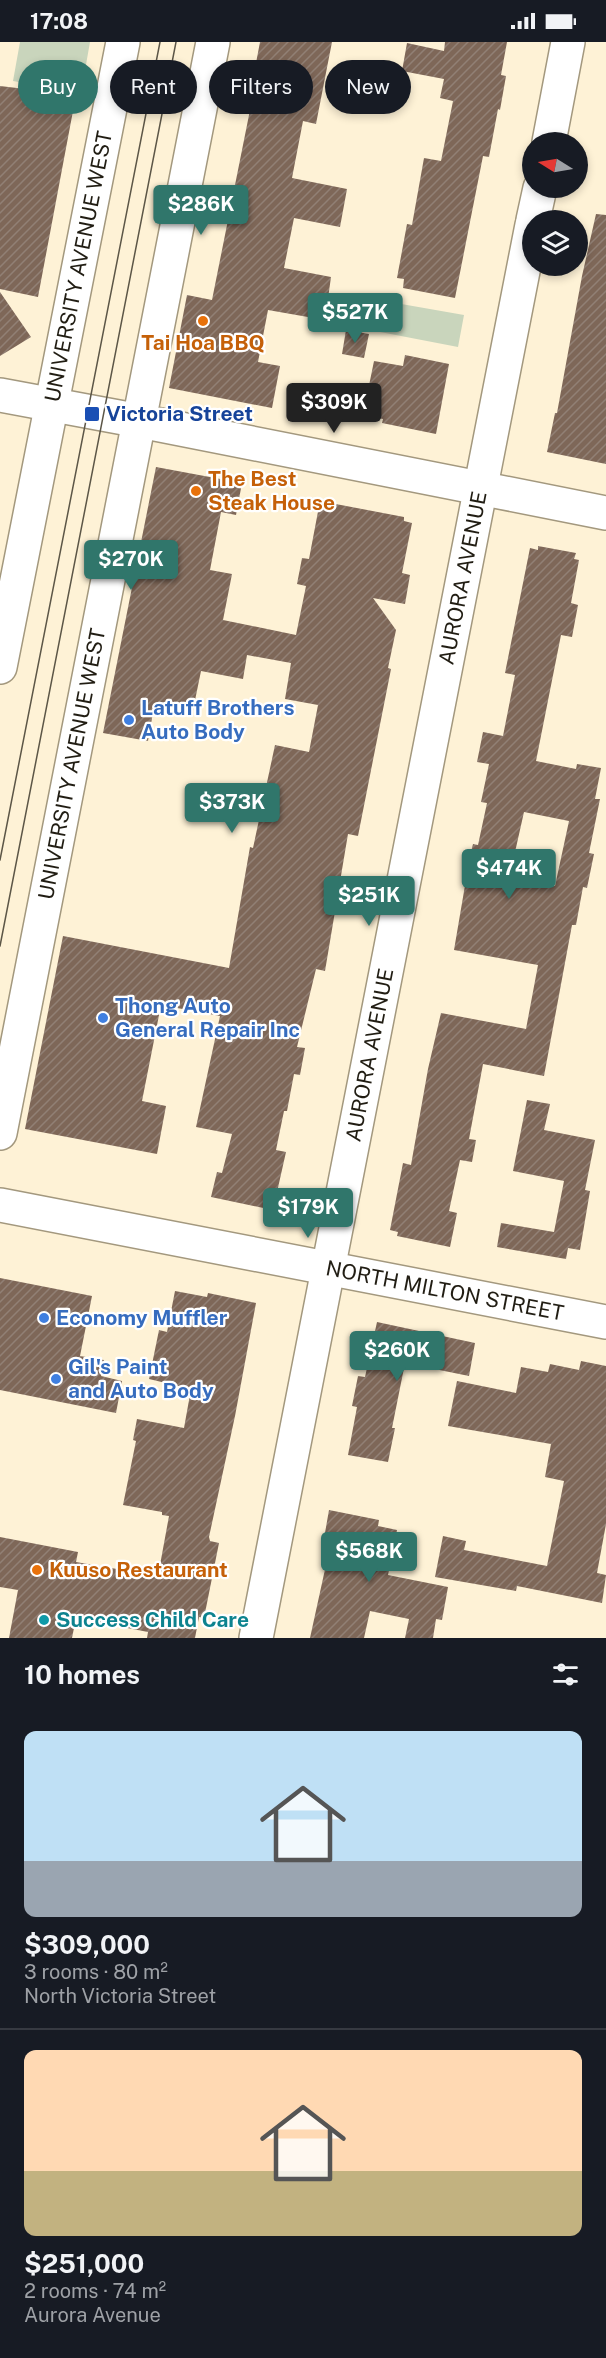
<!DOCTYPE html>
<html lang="en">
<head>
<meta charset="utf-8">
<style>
  :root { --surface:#171b24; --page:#20242c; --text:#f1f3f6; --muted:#9ea1a6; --line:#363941; --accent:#30766b }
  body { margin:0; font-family:"Public Sans",sans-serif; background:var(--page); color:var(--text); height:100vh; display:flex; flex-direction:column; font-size:22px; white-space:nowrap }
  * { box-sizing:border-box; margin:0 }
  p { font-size:20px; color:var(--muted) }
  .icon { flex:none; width:33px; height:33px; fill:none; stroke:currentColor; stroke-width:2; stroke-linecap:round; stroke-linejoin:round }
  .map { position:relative; height:1596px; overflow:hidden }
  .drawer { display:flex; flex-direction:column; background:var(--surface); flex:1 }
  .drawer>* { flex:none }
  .hud { position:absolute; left:18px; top:18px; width:570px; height:54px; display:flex; gap:12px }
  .needle { width:39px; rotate:281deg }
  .tools { position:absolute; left:522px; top:90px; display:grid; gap:12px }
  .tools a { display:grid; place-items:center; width:66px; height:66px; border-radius:50%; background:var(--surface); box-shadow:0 3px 9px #0003; font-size:30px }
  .price { position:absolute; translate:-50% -51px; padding:0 14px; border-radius:6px; background:var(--accent); color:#fff; font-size:20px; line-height:39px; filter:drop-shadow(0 2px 3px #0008) }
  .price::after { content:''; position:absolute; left:50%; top:36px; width:18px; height:14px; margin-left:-9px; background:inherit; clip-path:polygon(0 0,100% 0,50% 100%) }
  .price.active { background:#222; color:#fff }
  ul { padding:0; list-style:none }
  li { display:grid; align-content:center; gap:12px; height:318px; padding:0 24px }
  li+li { border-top:2px solid var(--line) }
  li span { display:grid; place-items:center; height:186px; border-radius:12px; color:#555 }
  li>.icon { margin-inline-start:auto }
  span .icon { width:108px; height:108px; fill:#fffc; stroke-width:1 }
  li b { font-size:26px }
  h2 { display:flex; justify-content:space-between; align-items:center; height:72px; padding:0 24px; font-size:26px }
  .pill { padding:0 21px; border-radius:27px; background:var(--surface); box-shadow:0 3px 9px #0003; font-size:21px; line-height:54px }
  .pill.active { background:var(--accent); color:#fff }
  .status { display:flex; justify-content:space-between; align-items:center; height:42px; padding:0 30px; background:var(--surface); direction:ltr }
  .status svg { height:16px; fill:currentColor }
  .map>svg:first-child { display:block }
</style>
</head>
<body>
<div class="status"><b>17:08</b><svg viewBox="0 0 49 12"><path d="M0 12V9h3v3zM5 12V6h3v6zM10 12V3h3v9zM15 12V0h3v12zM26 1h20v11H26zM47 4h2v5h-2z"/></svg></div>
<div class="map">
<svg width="606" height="1596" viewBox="0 0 606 1596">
  <defs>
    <pattern id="building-hatch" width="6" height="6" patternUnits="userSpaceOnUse" patternTransform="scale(1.5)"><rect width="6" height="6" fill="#7e6758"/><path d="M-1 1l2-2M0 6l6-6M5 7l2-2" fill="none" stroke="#918075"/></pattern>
  </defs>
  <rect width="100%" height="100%" fill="#fef2d6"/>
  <path fill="#c9d5bc" d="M 20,0 L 90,0 L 81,51 L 13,39 Z
    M 350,253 L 464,273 L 458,305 L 344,283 Z"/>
  <path fill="url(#building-hatch)" fill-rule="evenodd" d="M 260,0 L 332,0 L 316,82 L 303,79 L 292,136 L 347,147 L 340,185 L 294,176 L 284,226 L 331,235 L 325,278 L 268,268 L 258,320 L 280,324 L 272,366 L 169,346 L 187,253 L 212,258 L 250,68 L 247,68 Z
    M 445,0 L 507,0 L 501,33 L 506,34 L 500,68 L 498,67 L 489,115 L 483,114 L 455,256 L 403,246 L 404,237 L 397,236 L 407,182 L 412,183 L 424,116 L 441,119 L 453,59 L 440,56 L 444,37 L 402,29 L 407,1 L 444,9 Z
    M 0,44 L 76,53 L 38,255 L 0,247 Z
    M 596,172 L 606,173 L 606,422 L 547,410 L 555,371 L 557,371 L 582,234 Z
    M 0,250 L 31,295 L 0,314 Z
    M 346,288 L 369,292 L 364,316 L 342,312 Z
    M 405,313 L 449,322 L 436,392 L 382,381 L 383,377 L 363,373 L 374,319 L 403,324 Z
    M 156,425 L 242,441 L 236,473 L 221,470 L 210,528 L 232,532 L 223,578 L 296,593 L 306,544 L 297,542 L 302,516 L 309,517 L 320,459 L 404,475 L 404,479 L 412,481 L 402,531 L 410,533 L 405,562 L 373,556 L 396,588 L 388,626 L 391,627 L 358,794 L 348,792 L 325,929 L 316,927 L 297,1005 L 305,1006 L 300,1033 L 294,1032 L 287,1069 L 284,1069 L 276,1108 L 286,1110 L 273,1168 L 211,1155 L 217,1130 L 222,1131 L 232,1092 L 196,1085 L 220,974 L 161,963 L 142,1059 L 166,1064 L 157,1112 L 25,1087 L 63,894 L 229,926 L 250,805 L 253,806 L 275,703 L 309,710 L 318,663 L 285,657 L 291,621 L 247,613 L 243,637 L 201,629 L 192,673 L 154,665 L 148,699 L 103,691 Z
    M 538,504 L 576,511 L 574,517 L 579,518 L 571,561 L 578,563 L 572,595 L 561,593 L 536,719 L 576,727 L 577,722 L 601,726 L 595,757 L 600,757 L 589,811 L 594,812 L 587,846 L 583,845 L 576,883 L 572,883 L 544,1034 L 483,1022 L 469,1097 L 476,1098 L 472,1120 L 460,1118 L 449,1169 L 457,1171 L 450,1205 L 397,1194 L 398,1190 L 390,1188 L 403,1121 L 411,1123 L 428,1027 L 441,971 L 526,987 L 538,923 L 454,908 L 470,814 L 473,802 L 478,803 L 487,761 L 481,760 L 489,722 L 477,720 L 483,690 L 503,694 L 515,633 L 505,631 L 530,506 L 538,508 ZM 524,770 L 569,779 L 555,844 L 552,843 L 551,845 L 509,837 Z
    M 527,1058 L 550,1062 L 544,1088 L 595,1098 L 585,1148 L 590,1149 L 580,1208 L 568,1206 L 566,1217 L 497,1205 L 501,1181 L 554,1190 L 564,1139 L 513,1129 Z
    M 0,1236 L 92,1254 L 80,1314 L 104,1318 L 101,1334 L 122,1339 L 116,1371 L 0,1348 Z
    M 175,1249 L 207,1255 L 208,1251 L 256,1261 L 235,1374 L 209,1495 L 210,1499 L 219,1501 L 204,1576 L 199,1575 L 195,1596 L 147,1596 L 148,1590 L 76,1576 L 72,1596 L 9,1596 L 18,1548 L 0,1545 L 0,1495 L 78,1510 L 76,1520 L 158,1534 L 169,1474 L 162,1473 L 162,1470 L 123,1463 L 136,1399 L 133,1398 L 137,1377 L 184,1386 L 191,1347 L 149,1337 L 159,1288 L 167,1290 Z
    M 377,1280 L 475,1301 L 469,1334 L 405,1321 L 392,1386 L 395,1386 L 388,1420 L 348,1413 L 357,1365 L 352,1364 L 358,1334 L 365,1335 Z
    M 581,1319 L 606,1324 L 606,1482 L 597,1531 L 606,1533 L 602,1561 L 517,1544 L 516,1549 L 435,1535 L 443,1494 L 466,1499 L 464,1508 L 547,1524 L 564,1439 L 545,1435 L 551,1402 L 448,1384 L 457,1339 L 516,1351 L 521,1325 L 548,1330 L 550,1322 L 579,1328 Z
    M 329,1468 L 379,1478 L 378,1484 L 397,1488 L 388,1533 L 448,1545 L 442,1578 L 436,1577 L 433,1596 L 405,1596 L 409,1577 L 370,1569 L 364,1596 L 310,1596 L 329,1509 L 322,1508 Z"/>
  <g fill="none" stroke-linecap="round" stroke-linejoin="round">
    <g stroke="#a3987e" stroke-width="36">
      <g id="minor">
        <path d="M 549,100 L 568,0"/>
        <path d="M 533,178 L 540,146"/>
        <path d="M 0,353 L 140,379 L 606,471"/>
        <path id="s1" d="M 0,1163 L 606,1280"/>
        <path id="s2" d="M 256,1596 L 532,183"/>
      </g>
    </g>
    <g stroke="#a3987e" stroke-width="36">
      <g id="major">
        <path id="s3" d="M 0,625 L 123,0"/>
        <path id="s4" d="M 0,1091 L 213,0"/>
      </g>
    </g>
    <use href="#minor" stroke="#fff" stroke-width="33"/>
    <use href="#major" stroke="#fff" stroke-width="33"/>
    <path stroke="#5c5647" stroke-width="1.5" d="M 0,818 L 160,0
      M 0,904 L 176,0"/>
  </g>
  <g fill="#e8710a" stroke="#fff" stroke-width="2">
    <circle cx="203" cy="279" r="6"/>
    <circle cx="196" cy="449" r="6"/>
    <circle cx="37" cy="1528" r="6"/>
  </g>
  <rect fill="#1a4fb4" stroke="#fff" stroke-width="2" x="84" y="364" width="16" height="16" rx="3"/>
  <g fill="#3f7fe0" stroke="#fff" stroke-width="2">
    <circle cx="129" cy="678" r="6"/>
    <circle cx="103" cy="976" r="6"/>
    <circle cx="44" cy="1276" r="6"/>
    <circle cx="56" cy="1337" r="6"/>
  </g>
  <circle fill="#0f9aa8" stroke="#fff" stroke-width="2" cx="44" cy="1578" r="6"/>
  <g text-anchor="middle" stroke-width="4.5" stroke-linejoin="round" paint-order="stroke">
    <g font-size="21" fill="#211d13" stroke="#fff">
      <text dy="7" stroke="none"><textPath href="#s3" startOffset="408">UNIVERSITY AVENUE WEST</textPath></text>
      <text dy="7" stroke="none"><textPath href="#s2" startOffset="1080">AURORA AVENUE</textPath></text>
      <text dy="7" stroke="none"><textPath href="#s4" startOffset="376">UNIVERSITY AVENUE WEST</textPath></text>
      <text dy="7" stroke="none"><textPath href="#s2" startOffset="594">AURORA AVENUE</textPath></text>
      <text dy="7" stroke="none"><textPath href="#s1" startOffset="453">NORTH MILTON STREET</textPath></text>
    </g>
    <g font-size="21" font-weight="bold" fill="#c56008" stroke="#fff" text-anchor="start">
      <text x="203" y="308" text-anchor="middle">Tai Hoa BBQ</text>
      <text x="208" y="444">The Best<tspan x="208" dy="24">Steak House</tspan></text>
      <text x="49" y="1535">Kuuso Restaurant</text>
    </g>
    <g font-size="21" font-weight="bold" fill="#164399" stroke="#fff" text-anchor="start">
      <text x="106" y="379">Victoria Street</text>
    </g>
    <g font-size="21" font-weight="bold" fill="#366cbe" stroke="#fff" text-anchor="start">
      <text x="141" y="673">Latuff Brothers<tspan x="141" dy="24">Auto Body</tspan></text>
      <text x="115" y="971">Thong Auto<tspan x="115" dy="24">General Repair Inc</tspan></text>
      <text x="56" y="1283">Economy Muffler</text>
      <text x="68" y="1332">Gil's Paint<tspan x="68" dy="24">and Auto Body</tspan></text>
    </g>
    <g font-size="21" font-weight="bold" fill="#0d838f" stroke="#fff" text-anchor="start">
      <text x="56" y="1585">Success Child Care</text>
    </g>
  </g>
</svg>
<div class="tools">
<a><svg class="needle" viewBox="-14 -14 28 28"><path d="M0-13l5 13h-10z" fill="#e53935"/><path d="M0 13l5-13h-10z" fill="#9ea1a6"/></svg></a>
<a><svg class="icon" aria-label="layers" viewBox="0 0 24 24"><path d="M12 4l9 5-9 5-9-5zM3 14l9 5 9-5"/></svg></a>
</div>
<b class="price" style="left:201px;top:194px">$286K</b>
<b class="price" style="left:355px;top:302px">$527K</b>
<b class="price active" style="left:334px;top:392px">$309K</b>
<b class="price" style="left:131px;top:549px">$270K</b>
<b class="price" style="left:232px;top:792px">$373K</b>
<b class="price" style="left:509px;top:858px">$474K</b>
<b class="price" style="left:369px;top:885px">$251K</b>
<b class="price" style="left:308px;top:1197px">$179K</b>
<b class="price" style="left:397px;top:1340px">$260K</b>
<b class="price" style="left:369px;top:1541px">$568K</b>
<div class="hud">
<a class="pill active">Buy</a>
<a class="pill">Rent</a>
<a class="pill">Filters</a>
<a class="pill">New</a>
</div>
</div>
<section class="drawer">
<h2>10 homes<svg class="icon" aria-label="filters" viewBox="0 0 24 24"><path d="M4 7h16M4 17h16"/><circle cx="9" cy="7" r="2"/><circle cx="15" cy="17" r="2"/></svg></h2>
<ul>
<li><span style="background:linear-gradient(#bfe0f5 70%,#9aa5b1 0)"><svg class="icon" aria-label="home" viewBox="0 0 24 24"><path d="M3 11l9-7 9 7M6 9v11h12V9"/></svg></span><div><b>$309,000</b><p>3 rooms · 80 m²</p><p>North Victoria Street</p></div></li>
<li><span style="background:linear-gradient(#ffd9b3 65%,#c2b280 0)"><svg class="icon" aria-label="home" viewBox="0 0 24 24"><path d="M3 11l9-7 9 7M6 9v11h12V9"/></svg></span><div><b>$251,000</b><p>2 rooms · 74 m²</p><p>Aurora Avenue</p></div></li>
</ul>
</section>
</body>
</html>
